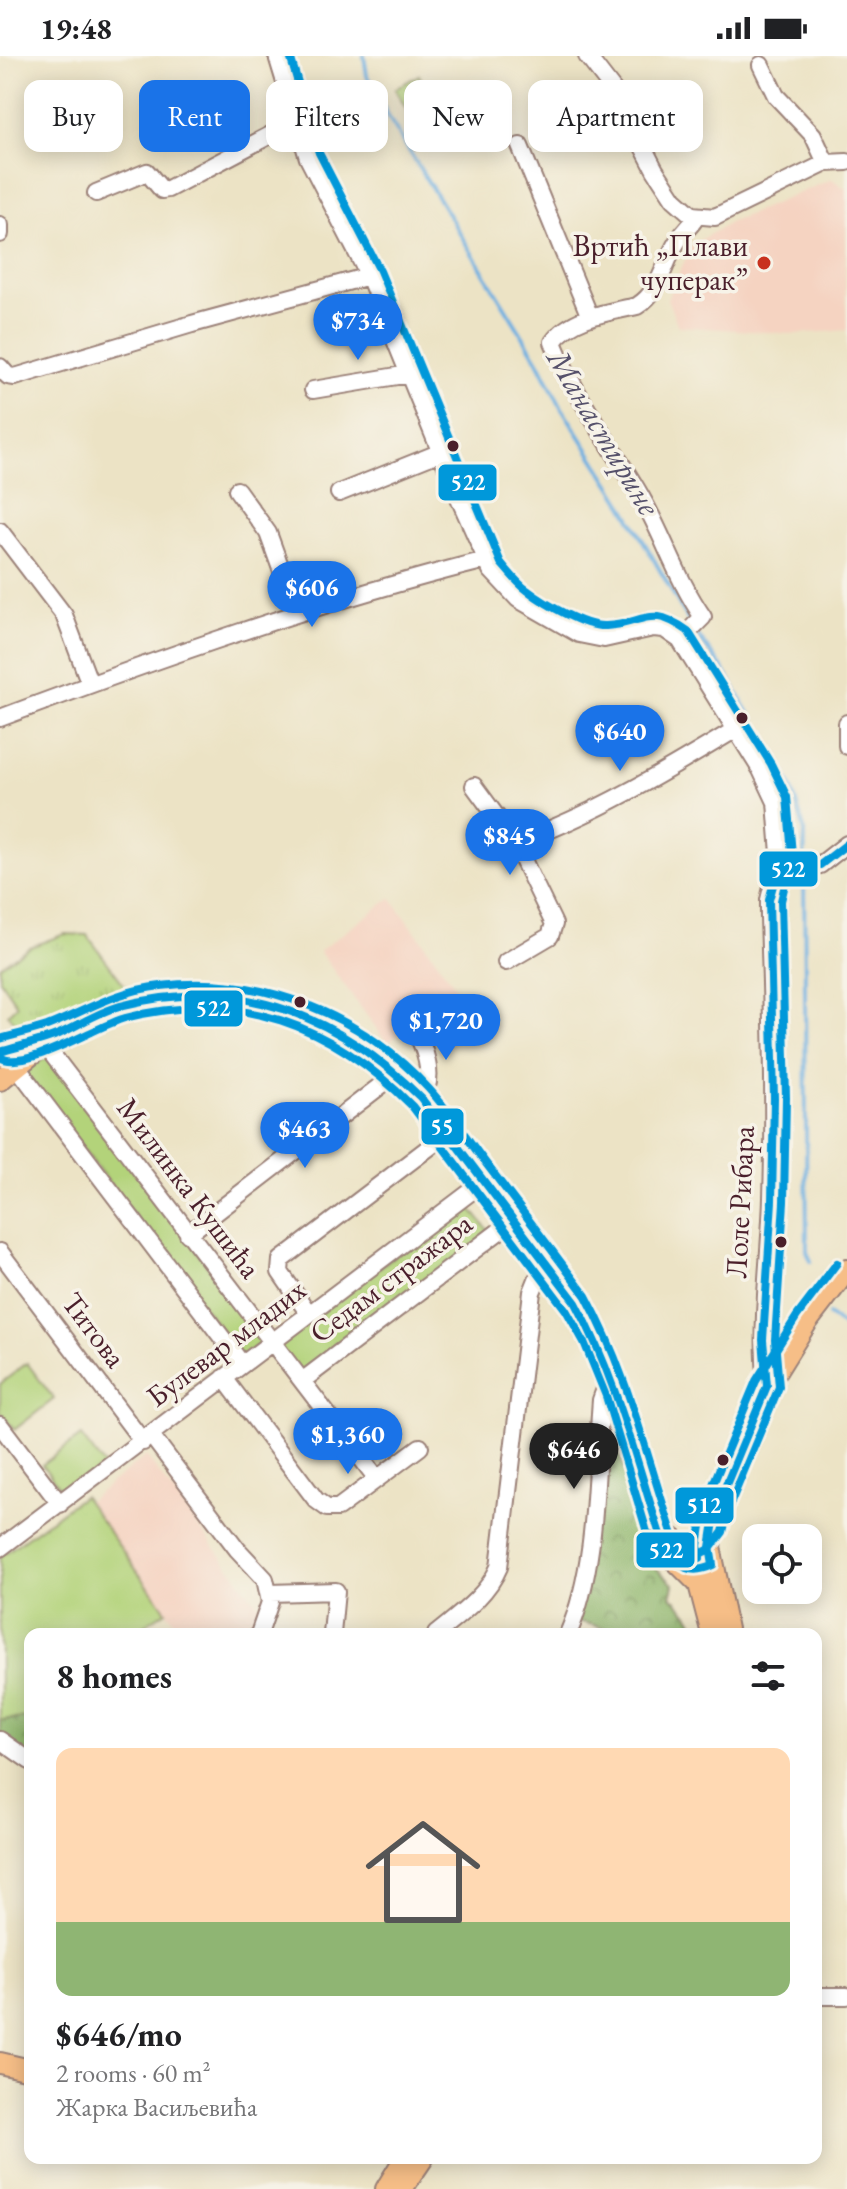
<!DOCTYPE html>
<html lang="en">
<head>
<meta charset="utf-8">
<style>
  :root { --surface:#fff; --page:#f6f6f6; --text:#202124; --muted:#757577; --accent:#1a73e8 }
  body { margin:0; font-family:"EB Garamond",serif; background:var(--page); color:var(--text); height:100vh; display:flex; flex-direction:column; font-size:30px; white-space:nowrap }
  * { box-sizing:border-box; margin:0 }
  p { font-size:26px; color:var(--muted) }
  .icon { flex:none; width:44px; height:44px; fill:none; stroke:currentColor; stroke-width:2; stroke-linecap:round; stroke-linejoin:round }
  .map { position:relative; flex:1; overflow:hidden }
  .side { position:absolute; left:24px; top:1572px; width:798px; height:536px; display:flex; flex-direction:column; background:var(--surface); border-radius:16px; box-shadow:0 4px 20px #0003 }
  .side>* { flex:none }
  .guide { position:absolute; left:24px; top:24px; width:800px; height:72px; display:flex; gap:16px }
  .buttons { position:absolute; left:742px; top:1468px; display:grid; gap:16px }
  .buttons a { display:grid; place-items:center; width:80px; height:80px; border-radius:16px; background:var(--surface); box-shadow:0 4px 20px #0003; font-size:40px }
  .price { position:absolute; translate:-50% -68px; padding:0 18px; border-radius:28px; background:var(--accent); color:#fff; font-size:26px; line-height:52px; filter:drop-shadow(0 2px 4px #0008) }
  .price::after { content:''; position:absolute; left:50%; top:48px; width:24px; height:18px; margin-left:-12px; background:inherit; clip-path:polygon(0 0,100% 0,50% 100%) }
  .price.current { background:#222; color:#fff }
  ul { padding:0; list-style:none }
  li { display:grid; align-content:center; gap:16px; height:424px; padding:0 32px }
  li span { display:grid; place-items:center; height:248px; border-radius:16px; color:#555 }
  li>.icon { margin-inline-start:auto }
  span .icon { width:144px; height:144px; fill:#fffc; stroke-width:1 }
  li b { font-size:34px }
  h2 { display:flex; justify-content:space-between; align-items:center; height:96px; padding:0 32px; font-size:34px }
  .pill { padding:0 28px; border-radius:16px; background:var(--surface); box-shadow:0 4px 20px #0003; font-size:28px; line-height:72px }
  .pill.current { background:var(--accent); color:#fff }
  .status { display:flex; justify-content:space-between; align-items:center; height:56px; padding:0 40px; background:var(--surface); direction:ltr }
  .status svg { height:22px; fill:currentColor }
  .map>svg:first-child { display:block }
</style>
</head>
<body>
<div class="status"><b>19:48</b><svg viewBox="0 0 49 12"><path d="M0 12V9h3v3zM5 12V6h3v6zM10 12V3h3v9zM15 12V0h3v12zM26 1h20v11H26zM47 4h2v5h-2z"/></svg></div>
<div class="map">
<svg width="847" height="2133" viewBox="0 0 847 2133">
  <defs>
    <pattern id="forest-crowns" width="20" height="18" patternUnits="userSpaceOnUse" patternTransform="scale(2)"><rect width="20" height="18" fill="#8eb56a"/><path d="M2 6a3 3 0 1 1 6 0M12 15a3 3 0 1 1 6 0" fill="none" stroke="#769357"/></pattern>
    <pattern id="park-tufts" width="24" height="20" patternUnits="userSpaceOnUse" patternTransform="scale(2)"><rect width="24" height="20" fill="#b3d37a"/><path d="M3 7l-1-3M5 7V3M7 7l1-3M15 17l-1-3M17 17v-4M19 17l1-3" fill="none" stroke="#9bb56a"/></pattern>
  </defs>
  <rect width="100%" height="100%" fill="#f7f3e8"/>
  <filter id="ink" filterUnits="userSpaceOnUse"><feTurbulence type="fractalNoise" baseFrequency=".0125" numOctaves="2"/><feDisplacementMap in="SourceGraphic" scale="16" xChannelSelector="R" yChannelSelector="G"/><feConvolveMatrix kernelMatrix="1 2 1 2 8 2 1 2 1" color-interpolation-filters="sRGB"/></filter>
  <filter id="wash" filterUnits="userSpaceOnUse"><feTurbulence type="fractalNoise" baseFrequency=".006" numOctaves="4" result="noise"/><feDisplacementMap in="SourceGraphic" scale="32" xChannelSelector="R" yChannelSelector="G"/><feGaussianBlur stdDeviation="1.8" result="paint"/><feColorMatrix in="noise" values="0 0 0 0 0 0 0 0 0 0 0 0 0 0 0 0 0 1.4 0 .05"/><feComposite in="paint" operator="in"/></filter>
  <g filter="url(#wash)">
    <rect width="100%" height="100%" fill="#ece3c5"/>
    <path fill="#f5d3c1" d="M 832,123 L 846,133 L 847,139 L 845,224 L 847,274 L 795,278 L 678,270 L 667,243 L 692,189 L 731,166 Z
      M 391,842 L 458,934 L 387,987 L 319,895 Z
      M 146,1400 L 263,1556 L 235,1578 L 183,1578 L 87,1446 Z"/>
    <path fill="#b3d37a" stroke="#7e7952" stroke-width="2" d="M 419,19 L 446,68 L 422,81 L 395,33 Z
      M 48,999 L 264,1284 L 242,1301 L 25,1017 Z
      M 465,1145 L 491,1178 L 302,1321 L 278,1290 Z
      M 27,1307 L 54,1343 L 14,1374 L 0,1355 L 0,1328 Z
      M 81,1380 L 104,1410 L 65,1439 L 42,1409 Z
      M 83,1440 L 166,1555 L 131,1578 L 30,1578 L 30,1662 L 0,1664 L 0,1501 Z"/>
    <path fill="url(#forest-crowns)" stroke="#6c6a4a" stroke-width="2" d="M 607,1354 L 634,1449 L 656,1512 L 674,1529 L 671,1540 C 682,1550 694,1561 696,1576 L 693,1578 L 626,1578 L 574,1564 Z
      M 30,1662 L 30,1705 L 0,1684 L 0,1664 Z"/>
    <path fill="url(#park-tufts)" stroke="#7e7952" stroke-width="2" d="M 65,878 L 87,879 L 128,934 C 109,943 59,970 41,973 C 28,975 15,968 8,958 L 17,949 L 0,924 L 0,910 L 30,891 Z"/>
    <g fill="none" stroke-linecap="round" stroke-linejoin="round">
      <path stroke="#6cafe1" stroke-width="4" d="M 364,0 L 367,20 L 389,62 L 538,305 L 560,349 L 620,444 L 691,569
        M 695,576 L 725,616 L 790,727 L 805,776 L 804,806
        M 804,814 L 807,1196 L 811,1205
        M 828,1259 L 847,1273"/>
    </g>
  </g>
  <g filter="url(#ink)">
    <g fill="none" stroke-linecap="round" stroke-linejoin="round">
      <g stroke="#9b8178" stroke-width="20">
        <path id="minor" d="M 277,0 L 308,102 L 369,220 L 462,449 L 491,514 L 518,543 L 579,578 L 604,583 L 653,572 L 664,573 L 680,584 L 761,714 L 776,746 L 780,798 L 769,844 L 769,861 C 772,955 775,1048 772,1142 C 770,1205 760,1267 767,1330
          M 587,0 L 614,35 L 655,114 L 674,143 L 692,159 L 715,161 L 826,107 L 847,106
          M 761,9 L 776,40 L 813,79 L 826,107
          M 520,90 L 590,261
          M 96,137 L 147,116 L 162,134 L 168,133 L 295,66
          M 0,169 L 0,178
          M 0,311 L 8,320 L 15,321 L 192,268 L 369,220
          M 313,334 L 409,318
          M 237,434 L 268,477 L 297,557
          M 339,437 L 441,396
          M 0,475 L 64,559 L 90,628
          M 680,584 L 703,561 C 678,525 665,484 644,446 C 614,392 576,344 553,286 C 570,261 609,256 637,250 C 661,235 663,208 677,186 C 683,176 691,170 697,160
          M 0,662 C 160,602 320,545 486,504
          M 847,667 L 847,690
          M 474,730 L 513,783 L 554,868 L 550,880 L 506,906
          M 515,787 C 594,759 665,716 736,673
          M 777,815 L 820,809 L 847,788
          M 411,968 C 424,987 437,1023 421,1042
          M 45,989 L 377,1423
          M 17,1011 L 242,1308
          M 188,1178 L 397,1017
          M 0,1196 L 143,1386
          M 309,1258 L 280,1216 L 281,1204 L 448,1077
          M 224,1322 L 316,1444 L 327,1452 L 338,1452 L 420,1391
          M 302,1325 L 514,1164
          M 0,1369 L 60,1448
          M 151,1379 L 237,1493 L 265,1523 L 270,1546 L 259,1578
          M 0,1492 L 485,1125
          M 270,1537 L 336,1535 L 332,1578
          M 436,1578 C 459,1559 487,1540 499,1511 L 532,1236 L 540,1216 L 547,1207
          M 568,1578 C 598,1509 595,1418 601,1344 L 606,1330 L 613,1326
          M 0,1684 L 30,1705
          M 816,1940 L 847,1940"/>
      </g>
      <g stroke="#9b8178" stroke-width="24">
        <path id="major" d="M 0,996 C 17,990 36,987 53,980 C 76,971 96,957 120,950 C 230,920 347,956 421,1042 L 576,1247 L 595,1281 L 617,1336 L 665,1494 L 699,1528
          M 0,1024 L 48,985
          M 661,1473 L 681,1490 L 704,1498 L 712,1504
          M 699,1515 L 700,1532 L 712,1578
          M 728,1578 L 710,1491 L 716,1453 L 767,1330 L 807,1266 L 847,1214
          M 0,2007 L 30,2014
          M 386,2133 L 405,2102
          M 402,2133 L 423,2102"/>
      </g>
      <use href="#minor" stroke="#fff" stroke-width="16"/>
      <use href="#major" stroke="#f6be87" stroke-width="20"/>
      <g stroke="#f7f3e8" stroke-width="14">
        <path id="bus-1" d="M 777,815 L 820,809 L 847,788
          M 0,996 C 19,990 40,986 59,978 C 79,969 98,956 120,950 C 238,919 337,958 421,1042 L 576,1247 C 618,1325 637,1410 665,1494 C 681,1511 690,1520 713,1509 L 710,1491 L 716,1453 L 767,1330 L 763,1284 L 772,1145 L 774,1042 L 769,844 L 777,815"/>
      </g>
      <g stroke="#f7f3e8" stroke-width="14">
        <path id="bus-2" d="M 0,1001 C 23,1017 98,969 125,962 C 239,933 331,968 412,1050 L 566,1254 L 584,1286 L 606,1340 L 647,1476 L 669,1497 L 688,1504 L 710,1493 L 723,1476 L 729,1451 L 779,1331 L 775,1284 L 784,1146 L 786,1042 L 781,845 L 792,798 L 787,741 L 771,708 L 688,575 C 648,547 645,568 606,570 C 585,572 544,547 527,534 C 517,527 509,516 501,507 L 380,215 L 319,97 L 290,0"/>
      </g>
      <g stroke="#f7f3e8" stroke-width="14">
        <path id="bus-3" d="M 0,983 C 15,979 31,975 47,970 C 88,954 115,935 161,930 C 262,918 360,958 428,1032 C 451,1057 470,1087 491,1114 C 523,1156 555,1198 586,1240 C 629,1319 647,1404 676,1488 C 682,1496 689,1503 700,1502 L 698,1490 L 704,1450 L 756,1325 L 797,1260 L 837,1207"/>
      </g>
      <use href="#bus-1" stroke="#0098da" stroke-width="8"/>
      <use href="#bus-2" stroke="#0098da" stroke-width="8"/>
      <use href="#bus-3" stroke="#0098da" stroke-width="8"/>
    </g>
  </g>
  <circle fill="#c8321e" stroke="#f7f3e8" stroke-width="3" cx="764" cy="207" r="8"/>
  <g fill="#4a1f2b" stroke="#f7f3e8" stroke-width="3">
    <circle cx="453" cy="390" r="7"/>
    <circle cx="742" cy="662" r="7"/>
    <circle cx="300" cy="946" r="7"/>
    <circle cx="781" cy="1186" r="7"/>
    <circle cx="723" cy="1404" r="7"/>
  </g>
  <g text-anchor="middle" stroke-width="7" stroke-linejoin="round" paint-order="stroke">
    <g font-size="30" fill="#4a1f2b" stroke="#f7f3e8" text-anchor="end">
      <text x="748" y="200">Вртић „Плави<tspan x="748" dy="34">чуперак”</tspan></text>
    </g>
    <g font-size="30" fill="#4a1f2b" stroke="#f7f3e8">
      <text transform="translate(189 1132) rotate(53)" y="10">Милинка Кушића</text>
      <text transform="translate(740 1146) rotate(-87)" y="10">Лоле Рибара</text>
      <text transform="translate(391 1222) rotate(-37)" y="10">Седам стражара</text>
      <text transform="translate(94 1274) rotate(53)" y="10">Титова</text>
      <text transform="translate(226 1287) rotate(-37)" y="10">Булевар младих</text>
    </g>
    <g font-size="32" font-style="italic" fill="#56516b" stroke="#f7f3e8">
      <text transform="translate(604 376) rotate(59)" y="11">Манастирине</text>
    </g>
  </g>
  <g stroke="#f7f3e8" stroke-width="3">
    <rect x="437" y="407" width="61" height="39" rx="8" fill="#0098da"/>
    <rect x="758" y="794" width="61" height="38" rx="8" fill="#0098da"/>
    <rect x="183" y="933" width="61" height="39" rx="8" fill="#0098da"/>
    <rect x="420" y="1051" width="45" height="39" rx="8" fill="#0098da"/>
    <rect x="674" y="1430" width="61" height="39" rx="8" fill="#0098da"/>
    <rect x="635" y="1475" width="61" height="38" rx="8" fill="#0098da"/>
  </g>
  <g font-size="22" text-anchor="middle" font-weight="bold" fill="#fff">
    <text x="468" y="434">522</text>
    <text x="788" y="821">522</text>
    <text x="213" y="960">522</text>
    <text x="442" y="1078">55</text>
    <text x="704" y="1457">512</text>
    <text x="666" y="1502">522</text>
  </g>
</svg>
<div class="buttons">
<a><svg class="icon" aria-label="locate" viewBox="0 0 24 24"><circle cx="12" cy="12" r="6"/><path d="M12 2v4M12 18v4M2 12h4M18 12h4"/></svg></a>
</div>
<b class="price" style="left:358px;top:306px">$734</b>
<b class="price" style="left:312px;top:573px">$606</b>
<b class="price" style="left:620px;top:717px">$640</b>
<b class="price" style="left:510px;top:821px">$845</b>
<b class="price" style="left:446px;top:1006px">$1,720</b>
<b class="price" style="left:305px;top:1114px">$463</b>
<b class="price" style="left:348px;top:1420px">$1,360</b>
<b class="price current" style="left:574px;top:1435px">$646</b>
<div class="guide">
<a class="pill">Buy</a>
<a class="pill current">Rent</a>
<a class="pill">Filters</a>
<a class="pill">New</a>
<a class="pill">Apartment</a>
</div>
<section class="side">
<h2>8 homes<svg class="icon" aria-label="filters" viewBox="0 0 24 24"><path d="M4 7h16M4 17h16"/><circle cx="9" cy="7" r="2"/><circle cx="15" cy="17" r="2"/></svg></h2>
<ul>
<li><span style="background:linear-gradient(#ffd9b3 70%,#8fb573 0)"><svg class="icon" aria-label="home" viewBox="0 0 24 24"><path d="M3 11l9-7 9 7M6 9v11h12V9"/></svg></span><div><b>$646/mo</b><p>2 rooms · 60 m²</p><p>Жарка Васиљевића</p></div></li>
</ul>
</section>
</div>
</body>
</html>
